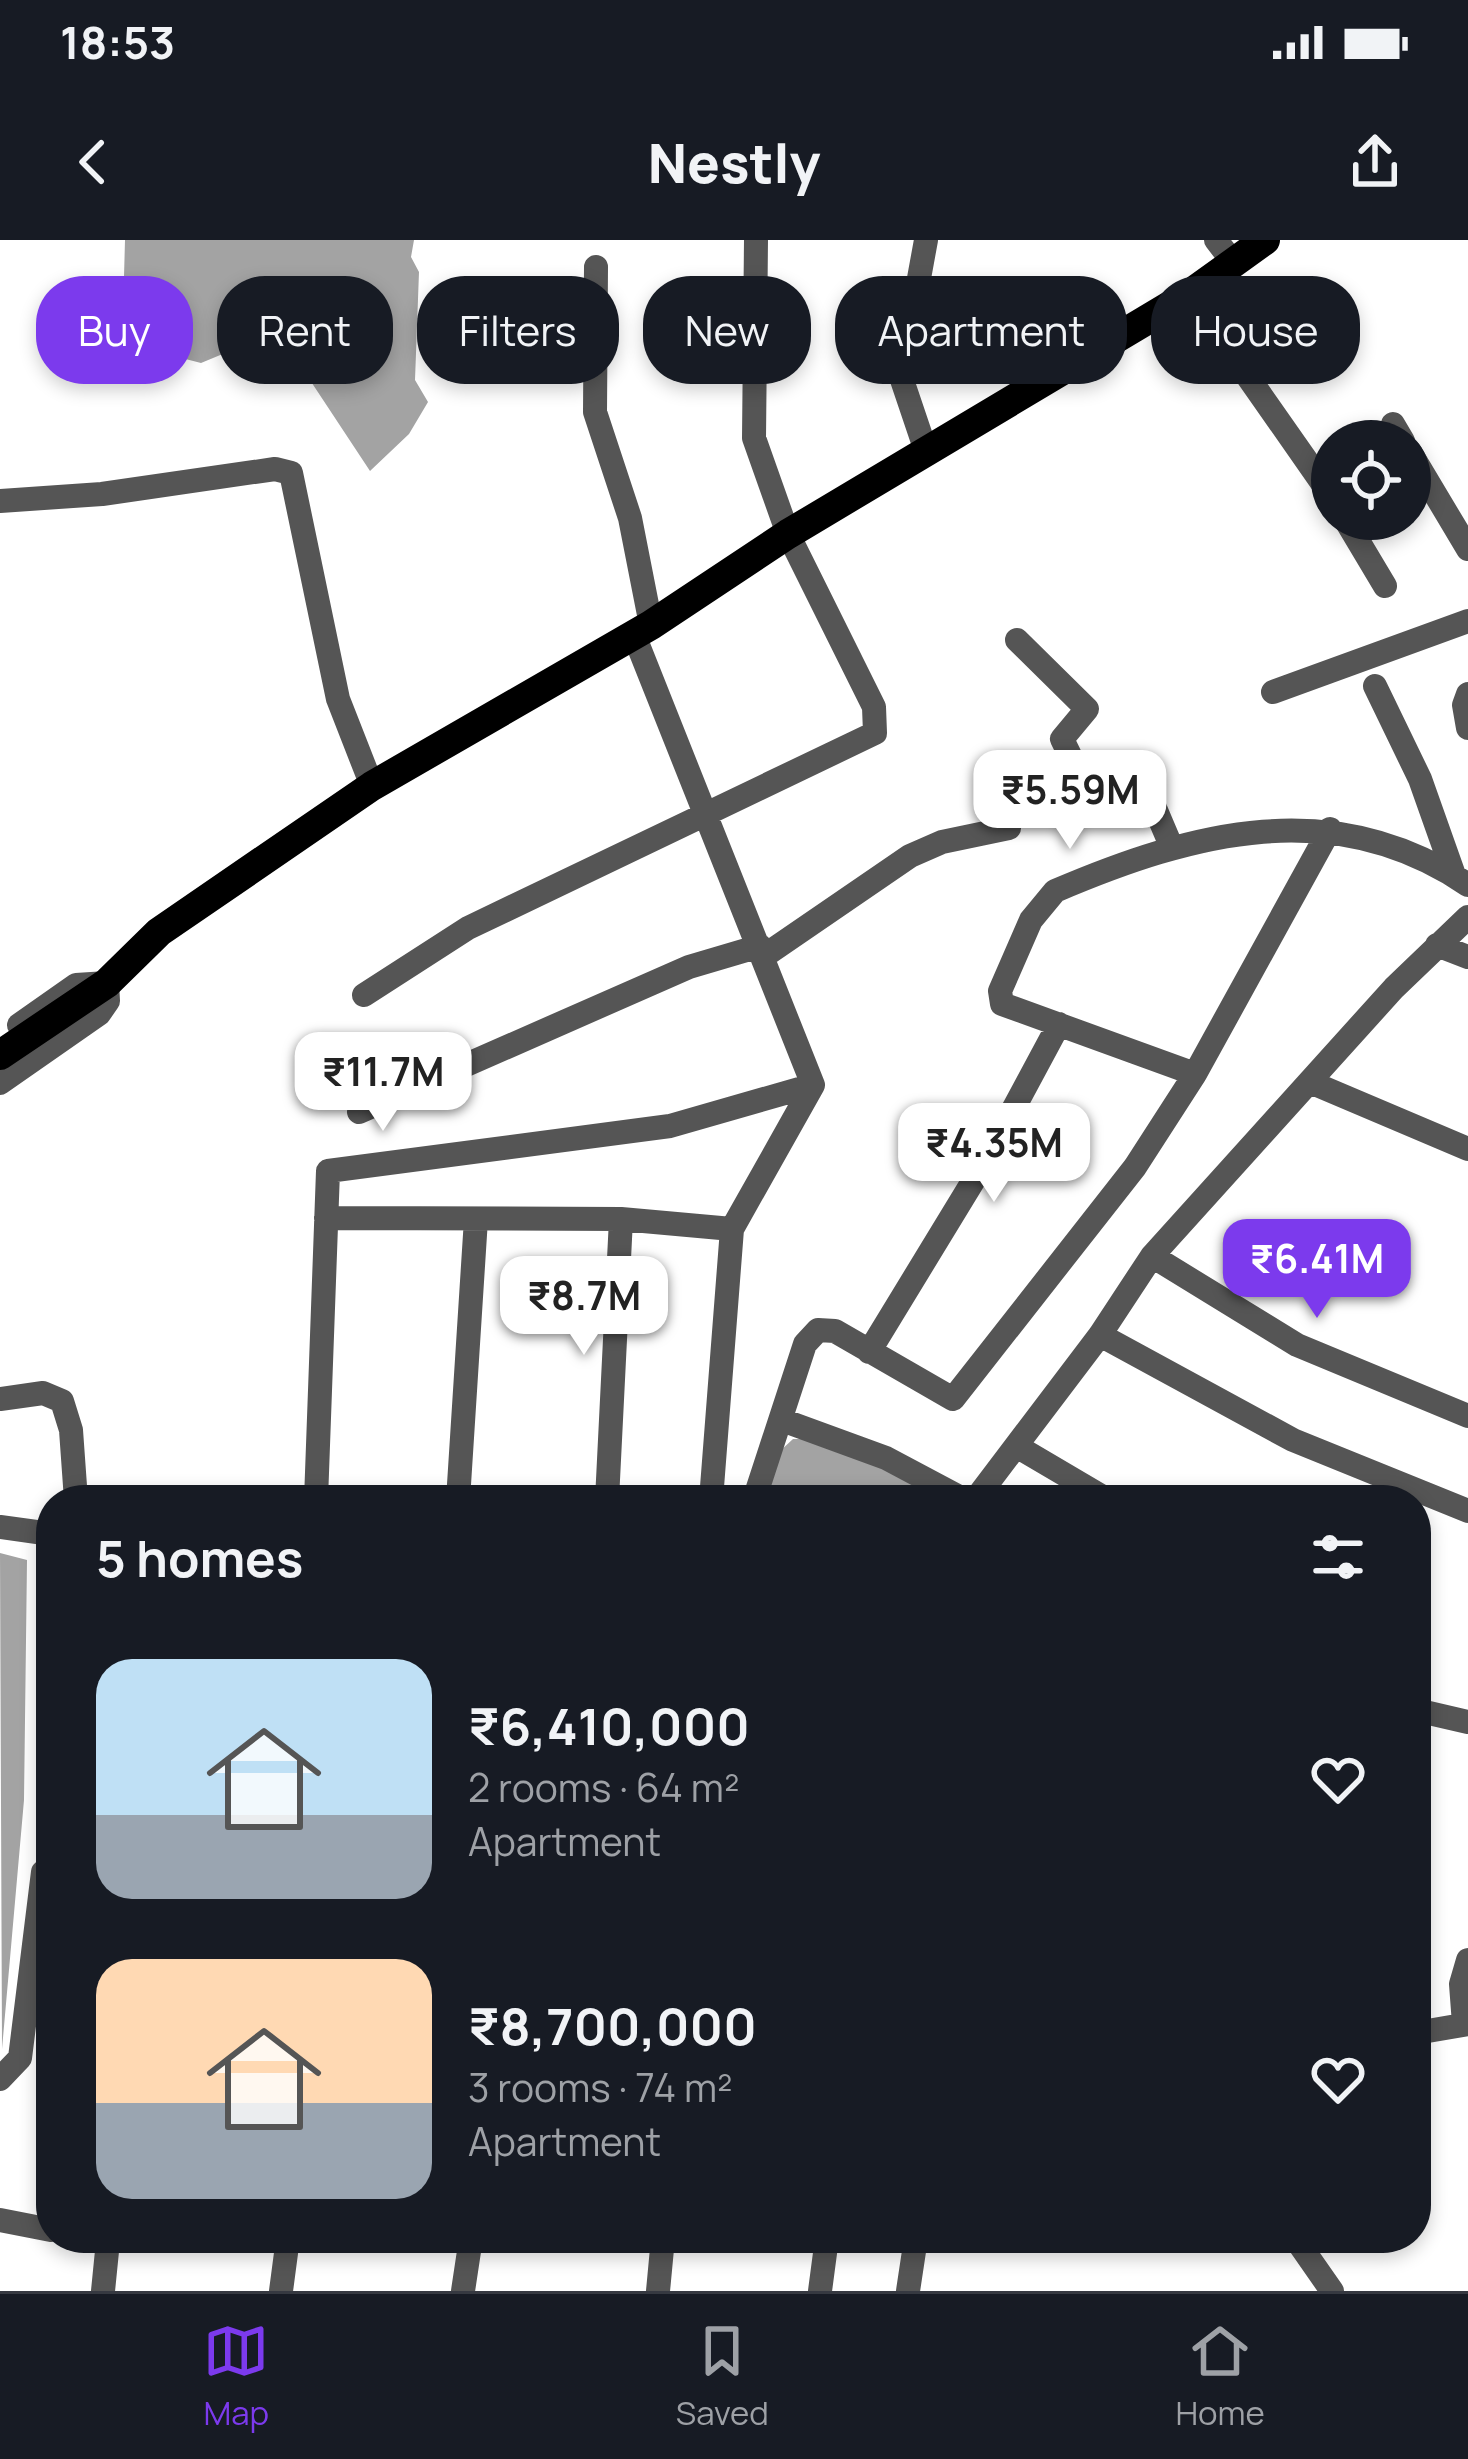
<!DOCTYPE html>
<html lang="en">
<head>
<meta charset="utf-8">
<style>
  :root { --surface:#171b24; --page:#20242c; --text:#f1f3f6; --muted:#9ea1a6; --line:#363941; --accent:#7c3aed }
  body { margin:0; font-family:Manrope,sans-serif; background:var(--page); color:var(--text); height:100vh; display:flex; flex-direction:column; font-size:45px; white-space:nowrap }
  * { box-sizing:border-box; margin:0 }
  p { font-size:39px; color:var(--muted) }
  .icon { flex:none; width:66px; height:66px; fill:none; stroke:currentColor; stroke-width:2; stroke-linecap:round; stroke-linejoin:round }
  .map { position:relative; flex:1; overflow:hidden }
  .drawer { position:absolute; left:36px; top:1245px; width:1395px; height:768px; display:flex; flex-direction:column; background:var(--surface); border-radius:48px; box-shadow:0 6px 18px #0003 }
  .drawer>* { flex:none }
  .top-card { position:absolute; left:36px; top:36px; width:1398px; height:108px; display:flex; gap:24px }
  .tools { position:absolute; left:1311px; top:180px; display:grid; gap:24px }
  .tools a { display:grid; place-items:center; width:120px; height:120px; border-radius:50%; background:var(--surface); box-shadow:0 6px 18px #0003; font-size:60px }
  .price { position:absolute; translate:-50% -102px; padding:0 27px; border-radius:24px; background:#fff; color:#222; font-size:39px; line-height:78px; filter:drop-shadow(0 3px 6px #0008) }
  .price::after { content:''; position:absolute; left:50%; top:72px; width:36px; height:27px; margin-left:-18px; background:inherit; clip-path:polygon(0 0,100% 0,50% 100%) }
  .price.active { background:var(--accent); color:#fff }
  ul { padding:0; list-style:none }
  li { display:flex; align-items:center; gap:36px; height:300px; padding:0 60px }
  li span { display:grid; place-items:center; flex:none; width:336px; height:240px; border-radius:36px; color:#555 }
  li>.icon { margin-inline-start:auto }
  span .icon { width:144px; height:144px; fill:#fffc; stroke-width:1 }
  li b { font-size:51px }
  h2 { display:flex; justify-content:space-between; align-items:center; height:144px; padding:0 60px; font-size:51px }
  .pill { padding:0 42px; border-radius:48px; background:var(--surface); box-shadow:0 6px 18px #0003; font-size:42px; line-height:108px }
  .pill.active { background:var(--accent); color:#fff }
  .status { display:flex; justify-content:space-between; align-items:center; height:84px; padding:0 60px; background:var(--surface); direction:ltr }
  .status svg { height:33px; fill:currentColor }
  header { display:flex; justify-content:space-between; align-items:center; height:156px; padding:0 60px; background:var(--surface); font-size:54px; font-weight:800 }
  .menu { display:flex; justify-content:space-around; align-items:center; height:168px; border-top:3px solid var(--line); background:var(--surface); font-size:33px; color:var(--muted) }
  .menu a { display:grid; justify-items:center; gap:6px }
  .menu .active { color:var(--accent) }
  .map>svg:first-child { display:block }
</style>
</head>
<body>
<div class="status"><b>18:53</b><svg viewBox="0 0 49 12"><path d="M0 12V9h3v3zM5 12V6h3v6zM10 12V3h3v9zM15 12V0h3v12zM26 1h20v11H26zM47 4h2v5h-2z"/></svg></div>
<header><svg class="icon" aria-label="back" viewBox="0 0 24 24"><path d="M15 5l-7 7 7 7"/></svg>Nestly<svg class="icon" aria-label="share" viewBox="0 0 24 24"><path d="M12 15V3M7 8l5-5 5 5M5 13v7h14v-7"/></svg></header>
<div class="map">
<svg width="1468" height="2051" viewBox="0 0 1468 2051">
  <rect width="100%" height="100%" fill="#fff"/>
  <path fill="#a3a3a3" d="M 125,0 L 414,0 L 411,17 L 419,32 L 415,140 L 428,162 L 409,194 L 370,231 L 302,128 L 279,138 L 259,109 L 242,106 L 201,123 L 166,114 L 124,37 Z
    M 793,1199 L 818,1199 L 933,1250 L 938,1260 L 757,1260 L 779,1212 Z
    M 0,1313 L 27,1320 L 24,1560 L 2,1809 Z"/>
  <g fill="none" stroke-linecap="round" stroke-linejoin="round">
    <path stroke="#555" stroke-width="24" d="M 926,0 L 901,137 L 927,214
      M 1216,0 L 1233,22
      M 596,27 L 595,172 L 630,278 L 651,385
      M 1190,54 L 1332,257
      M 1393,184 L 1403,201
      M 1410,212 L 1468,309
      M 0,261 L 102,254 L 275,229 L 291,233 L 338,459 L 372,546
      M 1345,279 L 1385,346
      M 634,395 L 813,845 L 732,989 L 711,1260
      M 1017,400 L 1087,469 L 1062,499 L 1097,571 L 1103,575 L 1152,561 L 1172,608
      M 1375,446 L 1420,539 L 1454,635
      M 1273,452 L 1468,381
      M 1468,454 L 1464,465 L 1468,488
      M 1437,705 L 1468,717
      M 764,716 L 910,616 L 942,602 L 1009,588
      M 364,755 L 468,688 L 875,493 L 874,467 L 788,294 L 754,198 L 756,0
      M 1195,834 L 1002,764 L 1000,751 L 1031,680 L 1055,651 C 1193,592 1334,554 1468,645
      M 1310,842 L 1468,909
      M 0,843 L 99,774 L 108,761 L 107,743 L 76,745 L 19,785
      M 359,872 L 689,727 L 760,706
      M 326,978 L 621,979 L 732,989
      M 1152,1016 L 1297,1105 L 1468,1176
      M 1100,1095 L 1293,1200 L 1468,1271
      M 869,1112 L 986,920 L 1059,784
      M 0,1159 L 43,1153 L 62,1161 L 71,1190 L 76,1260
      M 782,1180 L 886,1218 L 965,1260
      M 1018,1207 L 1108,1260
      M 316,1260 L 328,931 L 670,886 L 813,845
      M 458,1260 L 476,979
      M 607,1260 L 621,979
      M 754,1260 L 805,1104 L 818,1090 L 835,1091 L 953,1159 L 1135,927 L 1195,834 L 1330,589
      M 975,1260 L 1100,1095 L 1152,1016 L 1394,748 L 1468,677
      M 0,1287 L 51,1294
      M 1416,1470 L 1468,1482
      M 1464,1784 L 1461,1744 L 1468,1720
      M 1416,1793 L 1468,1784
      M 0,1839 L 20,1818 L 43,1632
      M 0,1980 L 51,1990
      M 93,1998 L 152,1998
      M 1295,1998 L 1332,2051
      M 103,2051 L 108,2001
      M 281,2051 L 288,1998
      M 463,2051 L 471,1998
      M 658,2051 L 663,1998
      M 820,2051 L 827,1998
      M 908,2051 L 916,1998"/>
    <path stroke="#000" stroke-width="30" d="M 0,815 L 107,743 L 159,692 L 372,546 L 651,385 L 788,294 L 1190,54 L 1265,0"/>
  </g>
</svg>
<div class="tools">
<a><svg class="icon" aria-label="locate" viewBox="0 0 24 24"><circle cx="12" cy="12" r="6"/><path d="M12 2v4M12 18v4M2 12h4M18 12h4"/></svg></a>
</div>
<b class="price" style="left:1070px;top:612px">₹5.59M</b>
<b class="price" style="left:383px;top:894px">₹11.7M</b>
<b class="price" style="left:994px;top:965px">₹4.35M</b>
<b class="price active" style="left:1317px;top:1081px">₹6.41M</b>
<b class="price" style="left:584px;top:1118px">₹8.7M</b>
<div class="top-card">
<a class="pill active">Buy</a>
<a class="pill">Rent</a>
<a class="pill">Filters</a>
<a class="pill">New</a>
<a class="pill">Apartment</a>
<a class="pill">House</a>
</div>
<section class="drawer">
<h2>5 homes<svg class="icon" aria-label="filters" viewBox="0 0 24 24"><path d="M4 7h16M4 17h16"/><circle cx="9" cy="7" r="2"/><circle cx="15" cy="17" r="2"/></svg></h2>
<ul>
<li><span style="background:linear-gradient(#bfe0f5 65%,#9aa5b1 0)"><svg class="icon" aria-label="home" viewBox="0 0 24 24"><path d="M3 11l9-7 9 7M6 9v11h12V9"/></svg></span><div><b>₹6,410,000</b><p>2 rooms · 64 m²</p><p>Apartment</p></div><svg class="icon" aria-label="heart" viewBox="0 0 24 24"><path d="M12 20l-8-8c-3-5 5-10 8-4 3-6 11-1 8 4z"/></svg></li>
<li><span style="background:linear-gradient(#ffd9b3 60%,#9aa5b1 0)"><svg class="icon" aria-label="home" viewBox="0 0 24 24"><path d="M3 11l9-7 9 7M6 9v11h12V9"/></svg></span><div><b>₹8,700,000</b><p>3 rooms · 74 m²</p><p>Apartment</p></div><svg class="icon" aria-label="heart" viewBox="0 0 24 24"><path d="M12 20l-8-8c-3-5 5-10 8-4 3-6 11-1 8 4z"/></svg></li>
</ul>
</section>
</div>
<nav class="menu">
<a class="active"><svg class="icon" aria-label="map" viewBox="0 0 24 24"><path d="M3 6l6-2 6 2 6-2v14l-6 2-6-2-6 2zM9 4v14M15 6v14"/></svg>Map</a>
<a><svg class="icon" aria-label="saved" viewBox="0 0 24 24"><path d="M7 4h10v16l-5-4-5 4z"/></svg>Saved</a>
<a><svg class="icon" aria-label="home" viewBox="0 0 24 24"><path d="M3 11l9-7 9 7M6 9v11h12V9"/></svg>Home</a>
</nav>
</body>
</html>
